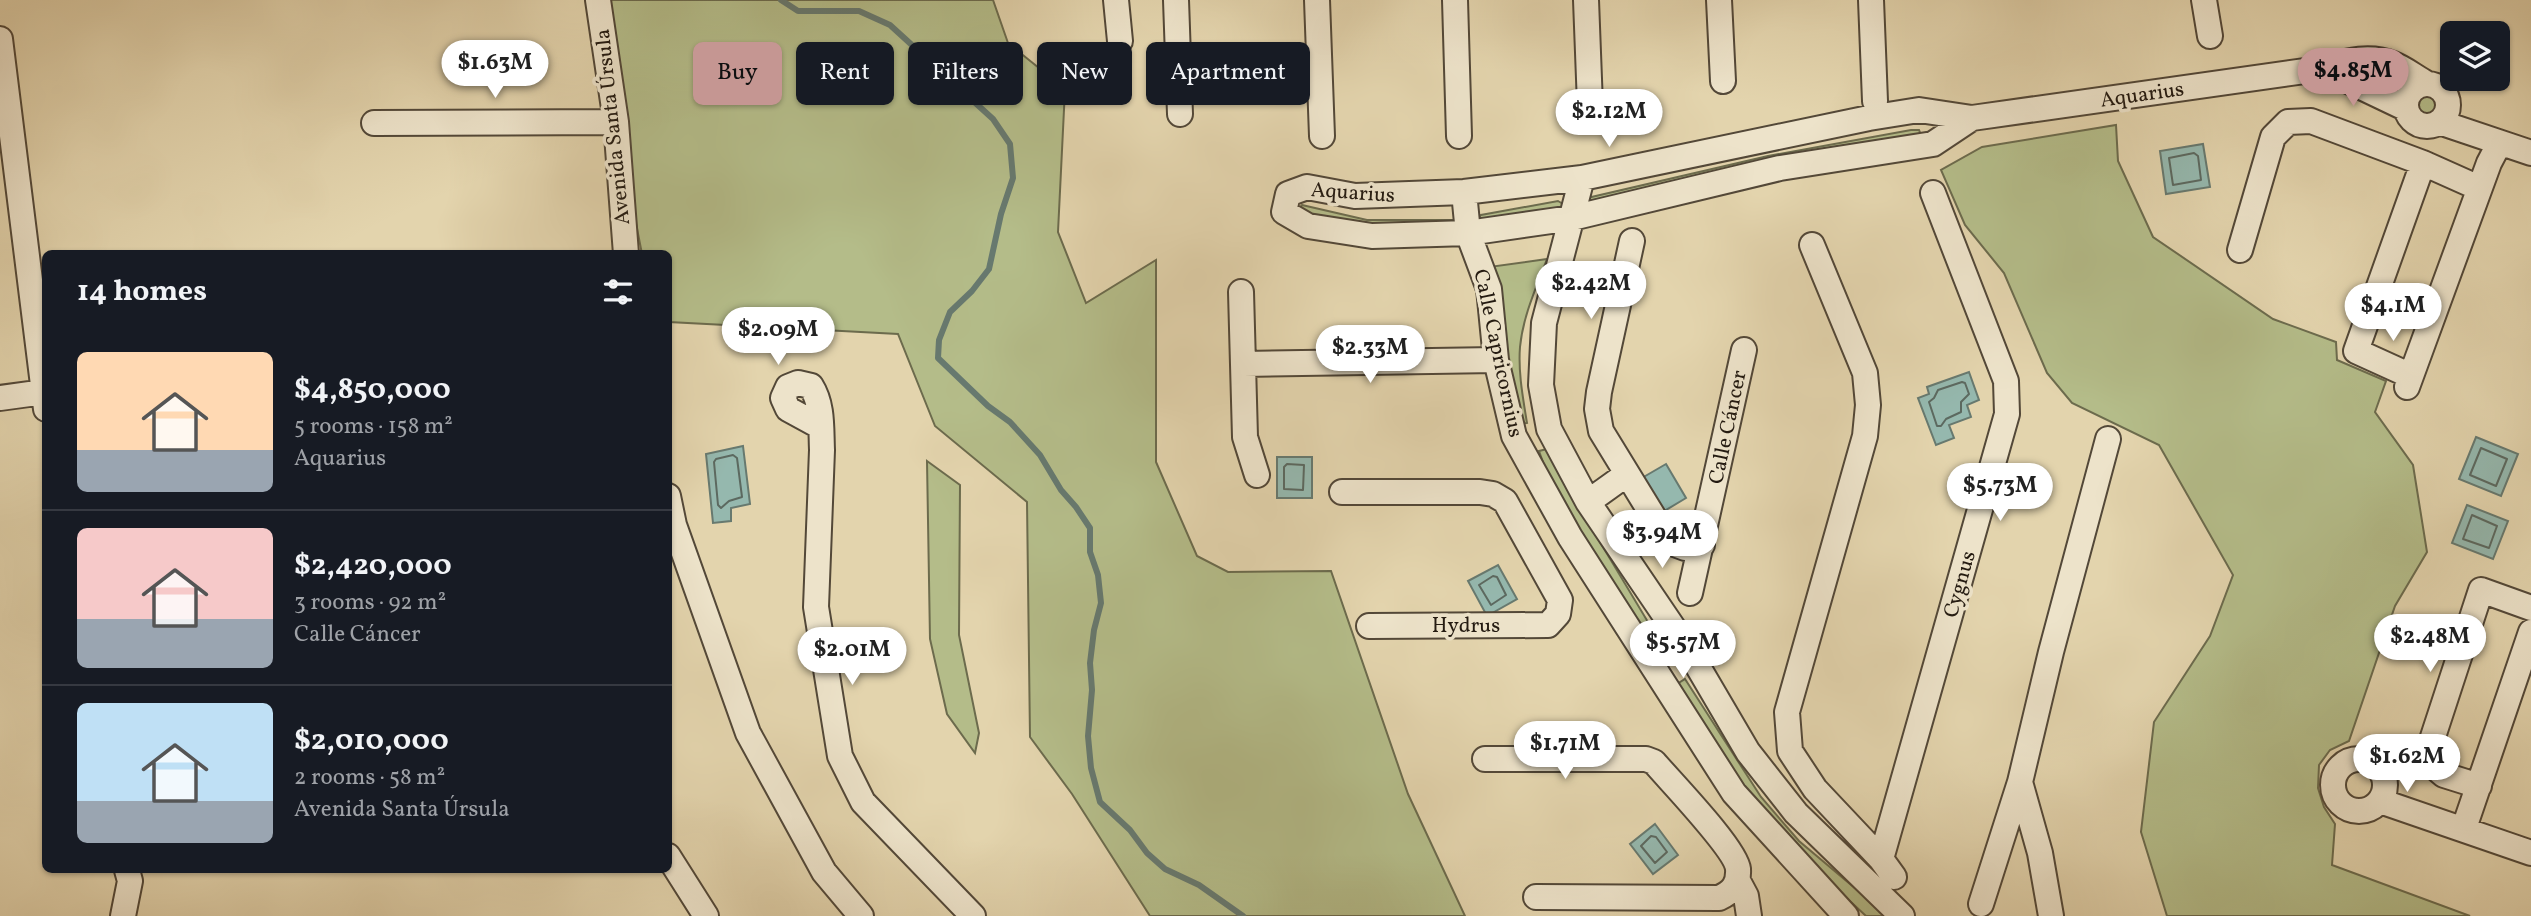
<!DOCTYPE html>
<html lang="en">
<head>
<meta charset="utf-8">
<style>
  :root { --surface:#171b24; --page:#242831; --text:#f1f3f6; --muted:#9ea1a6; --line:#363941; --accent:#c59692 }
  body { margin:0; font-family:Vollkorn,serif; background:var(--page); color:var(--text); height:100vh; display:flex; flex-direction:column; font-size:26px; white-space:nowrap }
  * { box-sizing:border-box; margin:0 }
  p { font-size:23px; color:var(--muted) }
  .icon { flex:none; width:38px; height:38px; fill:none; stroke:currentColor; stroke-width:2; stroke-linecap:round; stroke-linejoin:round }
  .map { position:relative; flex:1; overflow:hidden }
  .drawer { position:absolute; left:42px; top:250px; width:630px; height:623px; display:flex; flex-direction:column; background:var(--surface); border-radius:10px; box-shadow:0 2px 5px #0004 }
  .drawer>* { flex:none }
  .banner { position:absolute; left:693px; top:42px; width:665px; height:63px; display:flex; gap:14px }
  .tools { position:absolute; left:2440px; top:21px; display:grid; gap:14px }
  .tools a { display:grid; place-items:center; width:70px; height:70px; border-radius:10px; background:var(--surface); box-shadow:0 2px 5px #0004; font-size:35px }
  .price { position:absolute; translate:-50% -60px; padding:0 16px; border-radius:24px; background:#fff; color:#222; font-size:23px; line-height:46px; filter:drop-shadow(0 2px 4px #0008) }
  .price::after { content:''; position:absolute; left:50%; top:42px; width:21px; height:16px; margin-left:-10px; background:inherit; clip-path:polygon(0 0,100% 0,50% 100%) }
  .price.selected { background:var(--accent); color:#111 }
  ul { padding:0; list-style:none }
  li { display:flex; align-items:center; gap:21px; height:175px; padding:0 35px }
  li+li { border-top:2px solid var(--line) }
  li span { display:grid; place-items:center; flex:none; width:196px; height:140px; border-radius:10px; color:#555 }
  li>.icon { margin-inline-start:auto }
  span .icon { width:84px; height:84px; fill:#fffc; stroke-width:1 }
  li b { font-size:30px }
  h2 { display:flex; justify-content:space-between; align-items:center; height:84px; padding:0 35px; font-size:30px }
  .pill { padding:0 24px; border-radius:10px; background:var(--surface); box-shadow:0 2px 5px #0004; font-size:24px; line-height:63px }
  .pill.selected { background:var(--accent); color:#111 }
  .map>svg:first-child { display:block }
</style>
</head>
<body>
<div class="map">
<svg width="2531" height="916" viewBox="0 0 2531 916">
  <rect width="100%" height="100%" fill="#e3d4ad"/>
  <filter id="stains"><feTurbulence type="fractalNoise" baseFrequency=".00286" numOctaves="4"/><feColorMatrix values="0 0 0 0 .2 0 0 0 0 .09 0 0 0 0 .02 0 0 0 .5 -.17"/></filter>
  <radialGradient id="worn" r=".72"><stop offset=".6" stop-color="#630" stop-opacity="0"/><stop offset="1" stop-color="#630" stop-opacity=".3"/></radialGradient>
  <path fill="#b4bc89" stroke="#6c6b4d" stroke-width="2" d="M 599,0 L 993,0 L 1008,43 L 1065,89 L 1058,232 L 1086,303 L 1156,260 L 1156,462 L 1197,556 L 1228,572 L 1331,571 L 1408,794 L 1465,916 L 1150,916 L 1072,794 L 1030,737 L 1027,502 L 935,426 L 898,334 L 669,322 L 668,254 L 642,254 L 616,122 Z
    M 2367,73 L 2388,74 L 2403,85 L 2396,94 L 2365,78 Z
    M2413 105a14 14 0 1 1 28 0a14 14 0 1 1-28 0Z
    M 2116,125 L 2118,161 L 2153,237 L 2273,319 L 2336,342 L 2337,360 L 2386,381 L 2375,412 L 2413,465 L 2427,552 L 2395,606 L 2349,741 L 2330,750 L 2319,765 L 2318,788 L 2324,807 L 2335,824 L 2332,865 L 2470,916 L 2167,916 L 2141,832 L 2154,722 L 2210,636 L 2233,575 L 2159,445 L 2072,403 L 2047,373 L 2004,273 L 1965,225 L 1941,170 L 1982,147 Z
    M 1911,130 L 1919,130 L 1921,135 L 1588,208 L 1583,199 L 1768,156 Z
    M 1558,201 L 1563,204 L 1563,208 L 1557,211 L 1477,219 L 1481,215 Z
    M 1302,205 L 1367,220 L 1454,220 L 1457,222 L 1363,230 L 1301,214 L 1298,209 Z
    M 1547,259 C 1536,288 1523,316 1520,347 C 1518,372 1523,398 1527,423 L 1513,425 L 1489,267 Z
    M 1551,448 L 1561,477 L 1666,652 L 1653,659 L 1549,479 L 1539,451 Z
    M 927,461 L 960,485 L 959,635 L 979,733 L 975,753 L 947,714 L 930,639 Z
    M 1685,679 L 1761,797 L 1799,841 L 1888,916 L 1866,916 L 1771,828 L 1674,686 Z"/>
  <path fill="#95b8ae" stroke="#67796f" stroke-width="2" d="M 2203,144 L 2210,187 L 2166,194 L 2160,151 Z
    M 1969,372 L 1979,400 L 1967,405 L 1971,417 L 1949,425 L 1954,438 L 1936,445 L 1918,398 L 1929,394 L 1927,387 Z
    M 2476,437 L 2518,454 L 2501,496 L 2459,479 Z
    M 743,446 L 750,504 L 731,508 L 731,521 L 713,523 L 706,454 Z
    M 1277,457 L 1312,457 L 1312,498 L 1277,498 Z
    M 1666,464 L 1686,498 L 1656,516 L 1635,482 Z
    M 2467,505 L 2508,521 L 2493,559 L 2452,543 Z
    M 1498,565 L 1517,599 L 1487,616 L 1468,581 Z
    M 1655,824 L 1678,855 L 1653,874 L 1630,844 Z"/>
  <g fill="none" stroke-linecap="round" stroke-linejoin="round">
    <path stroke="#5c6960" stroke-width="2" d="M 2194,153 L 2198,156 L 2201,180 L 2173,185 L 2169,158 Z
      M 1962,382 L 1965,383 L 1969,394 L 1961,402 L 1961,412 L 1946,419 L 1941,426 L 1937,426 L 1929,402 L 1934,398 L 1938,390 Z
      M 2481,448 L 2507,459 L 2496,486 L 2470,475 Z
      M 733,455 L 737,458 L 742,497 L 729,501 L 721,508 L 718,505 L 714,462 L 716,459 Z
      M 1287,464 L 1304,465 L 1303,490 L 1284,489 L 1284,467 Z
      M 2472,515 L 2497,526 L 2489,548 L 2463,539 Z
      M 1493,576 L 1497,577 L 1506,595 L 1491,605 L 1479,585 Z
      M 1651,836 L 1656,837 L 1667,852 L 1655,863 L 1641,846 Z"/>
    <path stroke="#67796f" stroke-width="6" d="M 781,0 L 798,11 L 859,11 L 890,25 L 993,119 L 1010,144 L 1013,178 L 1001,214 L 989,269 L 972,291 L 950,312 L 939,340 L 938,358 L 988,406 L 1010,422 L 1040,455 L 1061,490 L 1076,507 L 1090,528 L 1090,552 L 1098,575 L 1101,603 L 1094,630 L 1090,663 L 1092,690 L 1088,736 L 1091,768 L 1100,802 L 1130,830 L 1147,853 L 1165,869 L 1199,885 L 1243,916"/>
    <g stroke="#534838" stroke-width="28">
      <path id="minor" d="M 598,0 L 616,122 L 626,254
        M 1116,0 L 1120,41
        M 1176,0 L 1180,114
        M 1317,0 L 1322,136
        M 1455,0 L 1459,136
        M 1586,0 L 1590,105
        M 1719,0 L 1723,81
        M 1871,0 L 1875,101
        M 2204,0 L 2210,36
        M 0,39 L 46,409
        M 2313,70 L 2338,76 L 2405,108
        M2406 105a21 21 0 1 1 42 0a21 21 0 1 1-42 0Z
        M 1972,118 L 1933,144 L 1780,168 L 1572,218 L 1468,233 L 1372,236 L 1308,226 L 1284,212 L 1288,194 L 1307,187 L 1355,196 L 1464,192 L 1582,178 L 1869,118 L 1919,110 L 1972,118 L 2312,70 C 2338,64 2366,53 2393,64 C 2404,68 2415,77 2426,83
        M 2439,122 L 2531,153
        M 374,123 L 616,122
        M 1582,178 L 1544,323 L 1541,385 L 1549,429 L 1588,502 L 1687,648 L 1748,752 L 1796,813 L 1902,916
        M 1464,192 L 1468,233 L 1489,289 L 1496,360 L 1514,436 L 1570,537 L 1734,793 L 1846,916
        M 1632,241 L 1599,392 L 1597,409 L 1601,431 L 1669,542 L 1685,548 L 1702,545
        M 1812,245 L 1865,373 L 1868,405 L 1865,436 L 1787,712 L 1790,751 L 1815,789 L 1881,859
        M 2240,250 L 2273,137 L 2288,122 L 2311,121 L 2423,163 L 2479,188
        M 1241,292 L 1245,437 L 1257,475
        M 1244,364 L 1496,360
        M 2411,376 L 2356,351 L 2423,163
        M 2407,387 L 2489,163 L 2499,144
        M 0,398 L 44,392
        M 821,427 L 788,409 L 783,398 L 788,387 L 798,383 L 811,386 C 823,405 821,428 822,450 L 816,607 L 840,756 L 863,802 L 973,916
        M 1342,492 L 1480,492 L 1493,494 L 1505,501 L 1560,600 L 1558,614 L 1548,625 L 1369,626
        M 668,496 L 674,525 L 748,733 L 824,872 L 861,916
        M 1588,502 L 1627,474
        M 1690,593 L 1744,350
        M2333 785a26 26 0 1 1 52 0a26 26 0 1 1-52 0Z
        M 1485,759 L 1646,759 L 1654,762 C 1671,782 1736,849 1738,869 C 1739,885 1732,892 1719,898 L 1536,897
        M 2020,782 L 2040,853 L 2051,916
        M 2479,786 L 2444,775 L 2431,764 L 2430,746 L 2481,590 L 2531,608
        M 2380,801 L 2531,853
        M 2464,828 L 2531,632
        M 668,856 L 706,916
        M 1894,877 L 1881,859 L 2007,414 L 2006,381 L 1933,193
        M 1738,881 L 1746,896 L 1749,916
        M 1981,904 L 2020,782 L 2051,652 L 2108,439
        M 123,916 L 130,881 L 127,870"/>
    </g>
    <use href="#minor" stroke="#ede3ca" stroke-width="24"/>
  </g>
  <g text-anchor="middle" stroke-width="7" stroke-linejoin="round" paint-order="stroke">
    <g font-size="21" fill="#231a11" stroke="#ede3ca">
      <text transform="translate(2142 94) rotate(-8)" y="7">Aquarius</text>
      <text transform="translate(612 127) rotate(-96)" y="7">Avenida Santa Úrsula</text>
      <text transform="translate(1353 192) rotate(4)" y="7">Aquarius</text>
      <text transform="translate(1499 353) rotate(78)" y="7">Calle Capricornius</text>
      <text transform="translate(1727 427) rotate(-78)" y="7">Calle Cáncer</text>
      <text transform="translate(1959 584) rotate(-74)" y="7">Cygnus</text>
      <text x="1466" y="632">Hydrus</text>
    </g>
  </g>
  <rect width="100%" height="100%" filter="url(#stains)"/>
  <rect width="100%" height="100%" fill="url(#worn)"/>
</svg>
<div class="tools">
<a><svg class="icon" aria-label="layers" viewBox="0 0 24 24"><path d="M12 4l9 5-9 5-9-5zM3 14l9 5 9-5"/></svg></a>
</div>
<b class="price" style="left:495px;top:100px">$1.63M</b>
<b class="price selected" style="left:2353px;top:108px">$4.85M</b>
<b class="price" style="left:1609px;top:149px">$2.12M</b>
<b class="price" style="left:1591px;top:321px">$2.42M</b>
<b class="price" style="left:2393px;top:343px">$4.1M</b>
<b class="price" style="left:778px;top:367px">$2.09M</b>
<b class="price" style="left:1370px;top:385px">$2.33M</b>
<b class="price" style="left:2000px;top:523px">$5.73M</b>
<b class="price" style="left:1662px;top:570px">$3.94M</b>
<b class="price" style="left:2430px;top:674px">$2.48M</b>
<b class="price" style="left:1683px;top:680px">$5.57M</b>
<b class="price" style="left:852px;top:687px">$2.01M</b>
<b class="price" style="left:1565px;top:781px">$1.71M</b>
<b class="price" style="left:2407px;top:794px">$1.62M</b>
<div class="banner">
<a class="pill selected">Buy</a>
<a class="pill">Rent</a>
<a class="pill">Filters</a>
<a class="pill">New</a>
<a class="pill">Apartment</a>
</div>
<section class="drawer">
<h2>14 homes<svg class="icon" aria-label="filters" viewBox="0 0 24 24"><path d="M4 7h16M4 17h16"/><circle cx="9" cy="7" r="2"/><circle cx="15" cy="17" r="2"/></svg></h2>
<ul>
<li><span style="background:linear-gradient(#ffd9b3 70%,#9aa5b1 0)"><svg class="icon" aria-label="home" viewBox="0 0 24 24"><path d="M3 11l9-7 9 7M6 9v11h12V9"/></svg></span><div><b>$4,850,000</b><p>5 rooms · 158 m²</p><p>Aquarius</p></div></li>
<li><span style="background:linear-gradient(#f6c9c9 65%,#9aa5b1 0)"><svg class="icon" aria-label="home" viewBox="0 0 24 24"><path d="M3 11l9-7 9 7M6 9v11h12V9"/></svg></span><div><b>$2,420,000</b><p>3 rooms · 92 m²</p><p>Calle Cáncer</p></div></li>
<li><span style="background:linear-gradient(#bfe0f5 70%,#9aa5b1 0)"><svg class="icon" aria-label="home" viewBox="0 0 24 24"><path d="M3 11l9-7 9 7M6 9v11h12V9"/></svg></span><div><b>$2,010,000</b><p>2 rooms · 58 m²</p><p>Avenida Santa Úrsula</p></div></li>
</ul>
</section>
</div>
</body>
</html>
